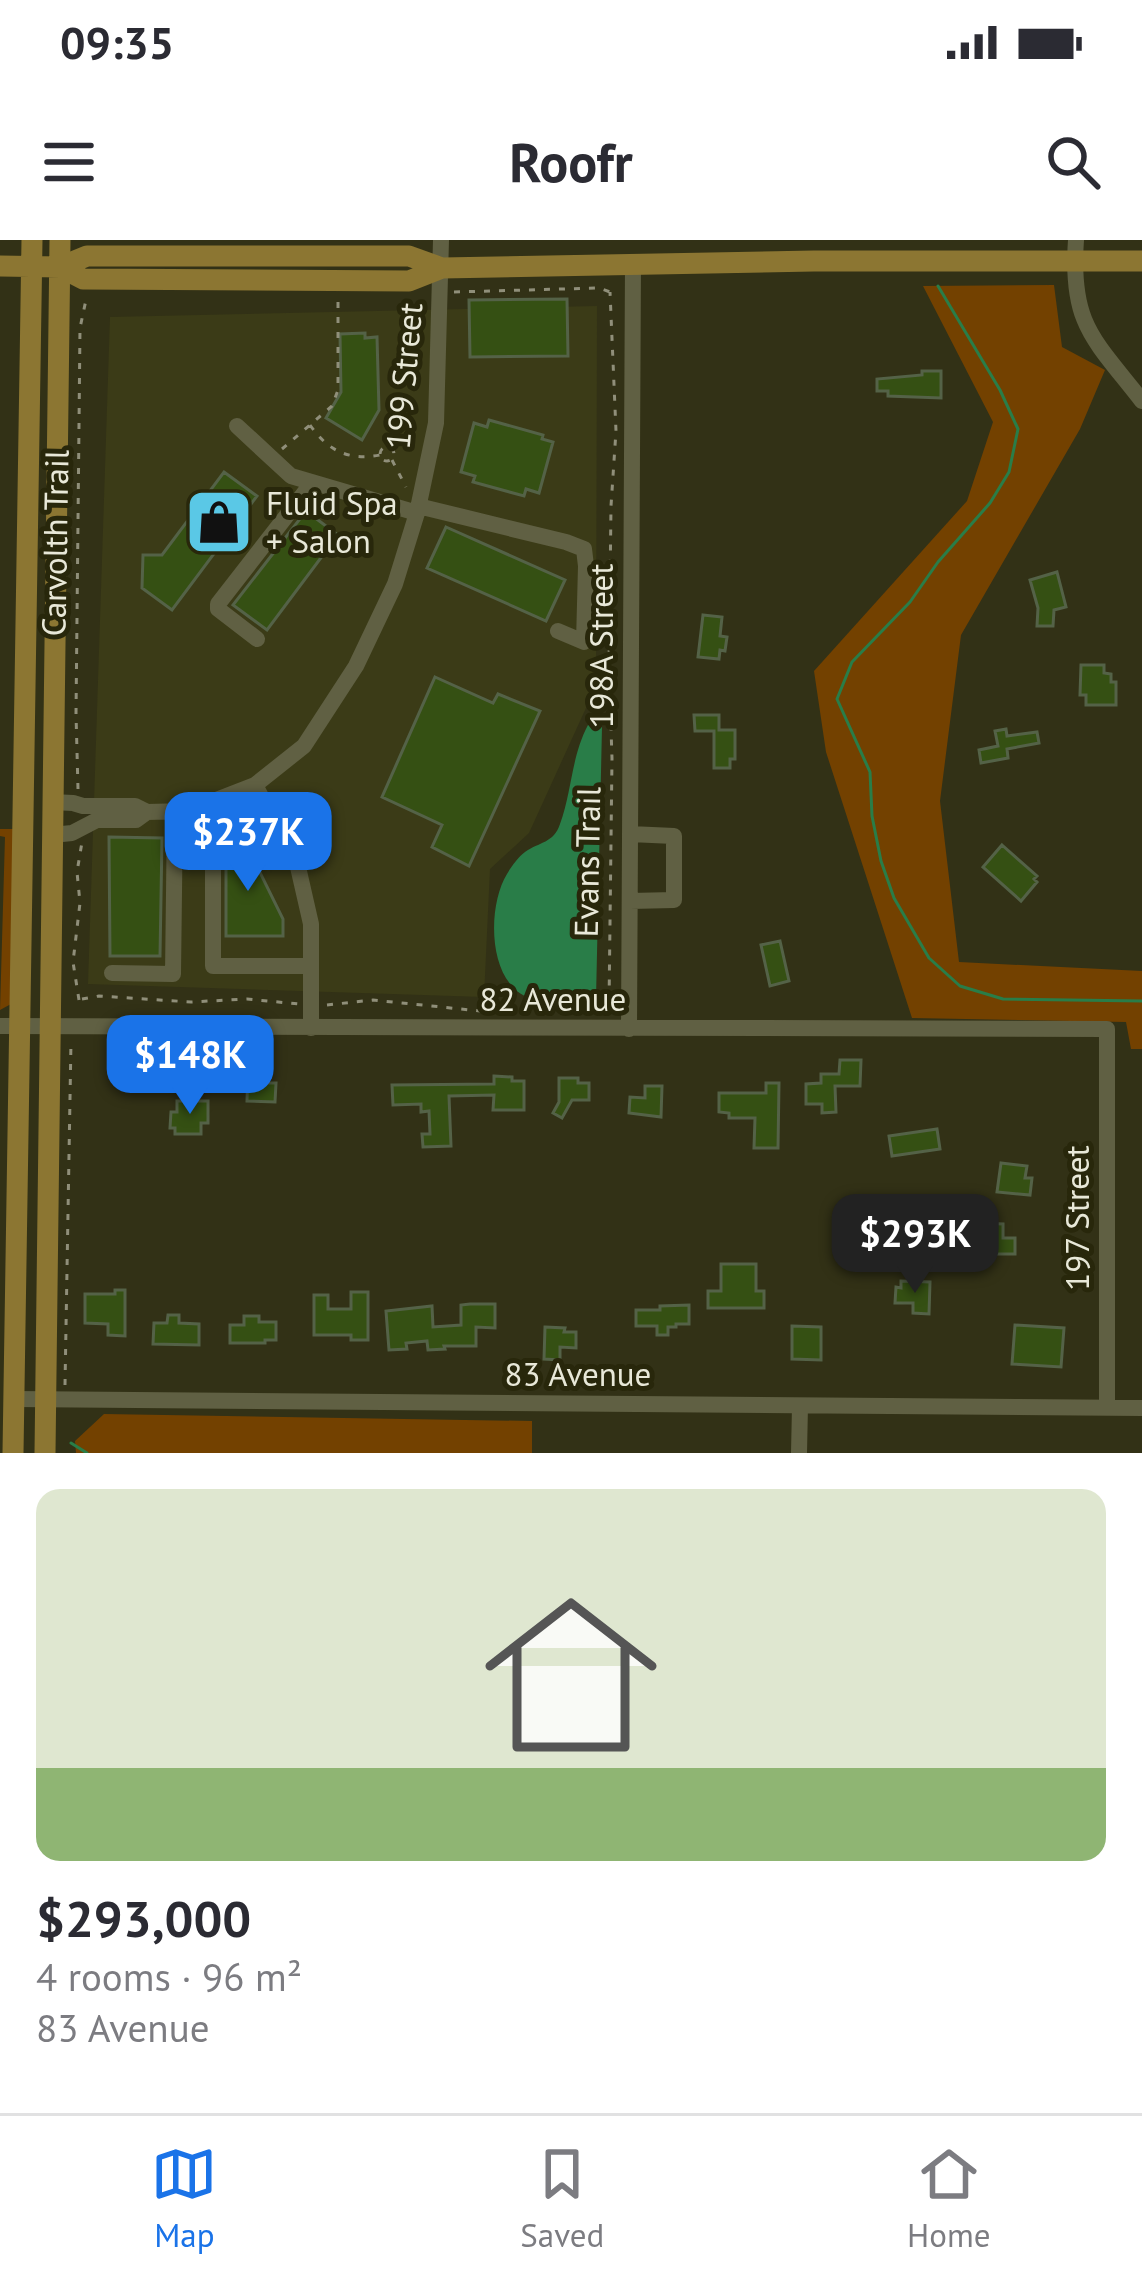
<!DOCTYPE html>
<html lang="en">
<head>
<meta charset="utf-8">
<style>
  :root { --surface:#fff; --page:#f2f2f3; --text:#2b2b33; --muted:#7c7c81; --line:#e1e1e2; --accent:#1a73e8 }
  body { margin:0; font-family:"PT Sans",sans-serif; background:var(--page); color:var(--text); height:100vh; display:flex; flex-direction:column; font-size:45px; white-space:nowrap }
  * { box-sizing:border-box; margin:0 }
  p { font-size:39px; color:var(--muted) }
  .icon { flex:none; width:66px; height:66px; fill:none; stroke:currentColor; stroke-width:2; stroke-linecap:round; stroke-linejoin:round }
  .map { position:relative; height:1213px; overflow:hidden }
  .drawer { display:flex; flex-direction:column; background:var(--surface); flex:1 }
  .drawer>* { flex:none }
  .price { position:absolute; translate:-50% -102px; padding:0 27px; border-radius:24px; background:var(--accent); color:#fff; font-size:39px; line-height:78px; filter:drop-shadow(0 3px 6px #0008) }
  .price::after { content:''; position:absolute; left:50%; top:72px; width:36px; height:27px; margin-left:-18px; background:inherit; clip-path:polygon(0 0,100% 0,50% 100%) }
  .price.active { background:#222; color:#fff }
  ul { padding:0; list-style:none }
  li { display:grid; align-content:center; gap:24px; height:636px; padding:0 36px }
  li+li { border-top:3px solid var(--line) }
  li span { display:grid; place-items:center; height:372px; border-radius:24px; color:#555 }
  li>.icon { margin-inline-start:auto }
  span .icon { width:216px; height:216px; fill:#fffc; stroke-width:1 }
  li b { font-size:51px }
  .status { display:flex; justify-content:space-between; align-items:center; height:84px; padding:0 60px; background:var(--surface); direction:ltr }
  .status svg { height:33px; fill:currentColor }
  header { display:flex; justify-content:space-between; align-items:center; height:156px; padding:0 36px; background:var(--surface); font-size:54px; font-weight:800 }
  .tab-bar { display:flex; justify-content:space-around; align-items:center; height:168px; border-top:3px solid var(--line); background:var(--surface); font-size:33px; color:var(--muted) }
  .tab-bar a { display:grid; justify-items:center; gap:6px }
  .tab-bar .active { color:var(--accent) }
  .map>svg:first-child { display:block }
</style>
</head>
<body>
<div class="status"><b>09:35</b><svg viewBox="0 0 49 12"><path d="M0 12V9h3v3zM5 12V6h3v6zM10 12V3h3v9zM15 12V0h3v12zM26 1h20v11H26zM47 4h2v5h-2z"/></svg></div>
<header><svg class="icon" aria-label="menu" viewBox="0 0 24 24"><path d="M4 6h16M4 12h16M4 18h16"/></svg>Roofr<svg class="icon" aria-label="search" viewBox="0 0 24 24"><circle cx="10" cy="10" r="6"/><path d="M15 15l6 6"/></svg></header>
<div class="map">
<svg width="1142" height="1213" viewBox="0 0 1142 1213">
  <rect width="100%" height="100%" fill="#323116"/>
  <path fill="#3b3b17" d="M 597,66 L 596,446 L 529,593 L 490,629 L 484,757 L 88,744 L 110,77 Z"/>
  <path fill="#734100" d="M 1054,45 L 1062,107 L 1105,130 L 1080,189 L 961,395 L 940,561 L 959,722 L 1142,731 L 1142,809 L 1131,809 L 1126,782 L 912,778 L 826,512 L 814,431 L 967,261 L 993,182 L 923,46 Z
    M 0,589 L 16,589 L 11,764 L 0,770 L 5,597 L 0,596 Z
    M 104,1174 L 532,1181 L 532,1213 L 76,1213 L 75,1201 Z"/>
  <path fill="#297d48" d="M 588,485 L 602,487 L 596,759 C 581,759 542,762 530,758 C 487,744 487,666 507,634 C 511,627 519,616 525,612 C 539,602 554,603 560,584 C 572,552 571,517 588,485 Z"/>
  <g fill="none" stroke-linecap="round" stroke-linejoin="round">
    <path stroke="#297d48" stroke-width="3" d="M 938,46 L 1000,150 L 1018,189 L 1009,232 L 990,263 L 938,322 L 910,362 L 852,422 L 837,459 L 870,532 L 872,576 L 881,621 L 894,658 L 929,718 L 960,746 L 1003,759 L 1142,761
      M 71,1203 L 87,1213"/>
  </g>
  <path fill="#355013" stroke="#546247" stroke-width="3" d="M 567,59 L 568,116 L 470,117 L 469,60 Z
    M 365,93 L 365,98 L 377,97 L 379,170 L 362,200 L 326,178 L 341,152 L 340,94 Z
    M 922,131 L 941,131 L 941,158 L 888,156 L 888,151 L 877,151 L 877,139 L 922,135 Z
    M 489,180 L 543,195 L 542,199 L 553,202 L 539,253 L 526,249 L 524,256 L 473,242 L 475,236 L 461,232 L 474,183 L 487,187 Z
    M 224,232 L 257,256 L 172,370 L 142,348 L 143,315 L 162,315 Z
    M 306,271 L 338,295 L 267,390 L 233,365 Z
    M 446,287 L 565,340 L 546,381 L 427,328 Z
    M 1057,332 L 1066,367 L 1054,370 L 1053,386 L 1037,386 L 1038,368 L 1030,340 Z
    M 703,375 L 722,377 L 720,396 L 727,397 L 725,411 L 720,410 L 719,419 L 698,417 Z
    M 1081,425 L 1104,425 L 1104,433 L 1111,434 L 1111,442 L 1116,442 L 1116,465 L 1086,465 L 1086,455 L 1080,455 Z
    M 435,437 L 493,463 L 498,454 L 540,471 L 469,626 L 432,607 L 442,585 L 382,557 Z
    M 694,475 L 719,475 L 719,490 L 735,490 L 735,519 L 730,519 L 730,528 L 714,528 L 714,491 L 695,491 Z
    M 1006,489 L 1007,496 L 1037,492 L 1039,503 L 1007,509 L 1008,518 L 981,523 L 979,510 L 998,506 L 995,491 Z
    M 238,588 L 283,679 L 283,696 L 226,696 L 226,594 Z
    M 109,597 L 162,598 L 160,716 L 110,716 Z
    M 1002,605 L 1037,636 L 1034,639 L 1037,642 L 1021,661 L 983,627 Z
    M 780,701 L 789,741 L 770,746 L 761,705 Z
    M 840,820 L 861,820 L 860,846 L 835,846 L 836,872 L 822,873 L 822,864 L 806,864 L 806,844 L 821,843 L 821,834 L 839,834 Z
    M 248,826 L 261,827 L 260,843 L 276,843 L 275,862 L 247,861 Z
    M 494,836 L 512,837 L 512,841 L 524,841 L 524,870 L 493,870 L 494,855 L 449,856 L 451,906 L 423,907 L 422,894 L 430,894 L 429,871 L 421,872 L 421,864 L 393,865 L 392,845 L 494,844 Z
    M 559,838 L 578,838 L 578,843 L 589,843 L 589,860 L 572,860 L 562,878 L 553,873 L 559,862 Z
    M 766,843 L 779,843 L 778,908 L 754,908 L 755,878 L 729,878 L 729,873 L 719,872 L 719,853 L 766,853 Z
    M 645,846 L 662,846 L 661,877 L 629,873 L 630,857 L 645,858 Z
    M 177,861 L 208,861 L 208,883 L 201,883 L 201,894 L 175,894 L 175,888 L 170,888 L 171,872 L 177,872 Z
    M 937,889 L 940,909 L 892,916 L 889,896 Z
    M 1001,923 L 1027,926 L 1025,938 L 1032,938 L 1030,955 L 997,952 Z
    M 953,982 L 1003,984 L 1003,998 L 1015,998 L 1015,1014 L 975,1014 L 976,995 L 953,994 Z
    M 721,1024 L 756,1024 L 756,1051 L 764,1051 L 764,1068 L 708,1068 L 708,1051 L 721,1051 Z
    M 901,1041 L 930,1042 L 929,1074 L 913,1073 L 913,1063 L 895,1063 L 896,1047 L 901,1048 Z
    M 115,1050 L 125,1050 L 125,1096 L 108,1095 L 108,1084 L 85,1083 L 85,1054 L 115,1054 Z
    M 351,1052 L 368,1052 L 368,1100 L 351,1100 L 351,1095 L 314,1095 L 314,1055 L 328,1055 L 328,1069 L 351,1069 Z
    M 470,1064 L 495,1064 L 495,1088 L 476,1087 L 476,1106 L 444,1106 L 445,1109 L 428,1110 L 427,1101 L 406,1103 L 407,1109 L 389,1110 L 386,1071 L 432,1066 L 433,1087 L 461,1085 L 461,1065 Z
    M 689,1065 L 689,1084 L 676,1084 L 676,1087 L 668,1087 L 668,1095 L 657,1095 L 657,1086 L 636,1086 L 636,1070 L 660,1070 L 660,1066 Z
    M 168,1075 L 179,1075 L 179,1083 L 199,1084 L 199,1105 L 153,1104 L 154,1083 L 167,1083 Z
    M 244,1076 L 259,1076 L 259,1082 L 276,1082 L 276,1100 L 265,1100 L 265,1103 L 230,1103 L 230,1085 L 244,1085 Z
    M 1015,1085 L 1064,1088 L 1061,1127 L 1012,1124 Z
    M 792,1086 L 821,1087 L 821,1120 L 792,1119 Z
    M 545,1087 L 565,1088 L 564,1092 L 576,1092 L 576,1108 L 560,1107 L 560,1120 L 544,1119 Z"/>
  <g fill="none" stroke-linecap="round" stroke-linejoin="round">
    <path stroke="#908f7a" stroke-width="3" stroke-dasharray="6 9" stroke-linecap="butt" d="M 454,52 L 599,48 L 610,52 L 617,51
      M 310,185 C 328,211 349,221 380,215
      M380 214a7 7 0 1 1 14 0a7 7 0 1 1-14 0Z
      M 282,209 L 332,166 L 338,150 L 338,56
      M 392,220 L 406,247
      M 78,549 L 76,474 L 80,88 L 87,55
      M 82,759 L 99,756 L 191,762 L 247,759 L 299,764
      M 79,760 L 73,722 L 80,663 L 77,632 L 82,602
      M 327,765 L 373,760 L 490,772
      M 606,775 L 609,766 L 612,518 L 609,431 L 611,266 L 616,191 L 610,52
      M 65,1145 L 71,801"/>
    <path stroke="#606043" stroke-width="16" d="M 1076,0 C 1070,85 1094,99 1142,161
      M 237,186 L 291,236 L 417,273
      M 418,266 L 566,302 L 584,309 L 586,326 L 584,402 L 558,391
      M 257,399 L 218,369 L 218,364 L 312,243
      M 255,545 L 298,627 L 311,684 L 311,788
      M 213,561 L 213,726 L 311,726
      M 52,562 L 73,563 L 83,566 L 135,566 L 147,572 L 188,571 L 255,545 L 304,506 L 356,426 L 395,344 L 417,273 L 436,183 L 441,0
      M 52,595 L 72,593 L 97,580 L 136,580 L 147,572
      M 630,661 L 674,660 L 674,596 L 630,594
      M 112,733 L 173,734 L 175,571
      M 0,786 L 1107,789 L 1107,1167
      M 629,789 L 633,24
      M 14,1159 L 1142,1168
      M 799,1213 L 800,1166"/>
    <path stroke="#8c7632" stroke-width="21" d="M 0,26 L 60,27 L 87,16 L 409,16 L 442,28
      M 60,27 L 83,39 L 409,41 L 442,28 L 814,21 L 1142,21
      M 13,1213 L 32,0
      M 45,1213 L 60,0"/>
  </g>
  <defs>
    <g id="shop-square" transform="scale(3.45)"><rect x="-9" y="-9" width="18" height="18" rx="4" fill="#5ac8e6" stroke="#28270b"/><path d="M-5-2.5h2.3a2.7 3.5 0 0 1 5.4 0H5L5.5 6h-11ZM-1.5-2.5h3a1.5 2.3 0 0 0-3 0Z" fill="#111"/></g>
  </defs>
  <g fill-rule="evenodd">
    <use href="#shop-square" x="219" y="282"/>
  </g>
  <g text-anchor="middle" stroke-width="10" stroke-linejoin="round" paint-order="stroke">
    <g font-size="33" fill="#e8e8d8" stroke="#28270b">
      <text transform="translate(404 136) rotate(-85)" y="12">199 Street</text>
      <text transform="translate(55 303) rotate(-89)" y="12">Carvolth Trail</text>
      <text transform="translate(601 406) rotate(-90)" y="12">198A Street</text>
      <text transform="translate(587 622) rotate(-89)" y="12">Evans Trail</text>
      <text x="553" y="771">82 Avenue</text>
      <text transform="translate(1077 978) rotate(-90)" y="12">197 Street</text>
      <text x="578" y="1146">83 Avenue</text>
    </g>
    <g font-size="33" fill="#e8e8d8" stroke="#28270b" text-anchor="start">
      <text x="266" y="275">Fluid Spa<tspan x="266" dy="38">+ Salon</tspan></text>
    </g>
  </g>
</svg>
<b class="price" style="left:248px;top:654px">$237K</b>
<b class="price" style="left:190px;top:877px">$148K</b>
<b class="price active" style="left:915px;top:1056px">$293K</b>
</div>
<section class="drawer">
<ul>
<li><span style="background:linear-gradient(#dfe7d0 75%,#8fb573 0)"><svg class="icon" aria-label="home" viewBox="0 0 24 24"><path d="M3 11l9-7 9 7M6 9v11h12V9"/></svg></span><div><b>$293,000</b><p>4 rooms · 96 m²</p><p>83 Avenue</p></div></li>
</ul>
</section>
<nav class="tab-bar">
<a class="active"><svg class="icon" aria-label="map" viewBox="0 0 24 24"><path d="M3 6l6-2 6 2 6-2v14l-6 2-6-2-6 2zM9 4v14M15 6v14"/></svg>Map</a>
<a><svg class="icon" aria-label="saved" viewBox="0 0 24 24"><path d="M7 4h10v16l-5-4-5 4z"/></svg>Saved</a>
<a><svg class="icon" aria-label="home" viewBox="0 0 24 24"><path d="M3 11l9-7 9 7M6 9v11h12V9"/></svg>Home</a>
</nav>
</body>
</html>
